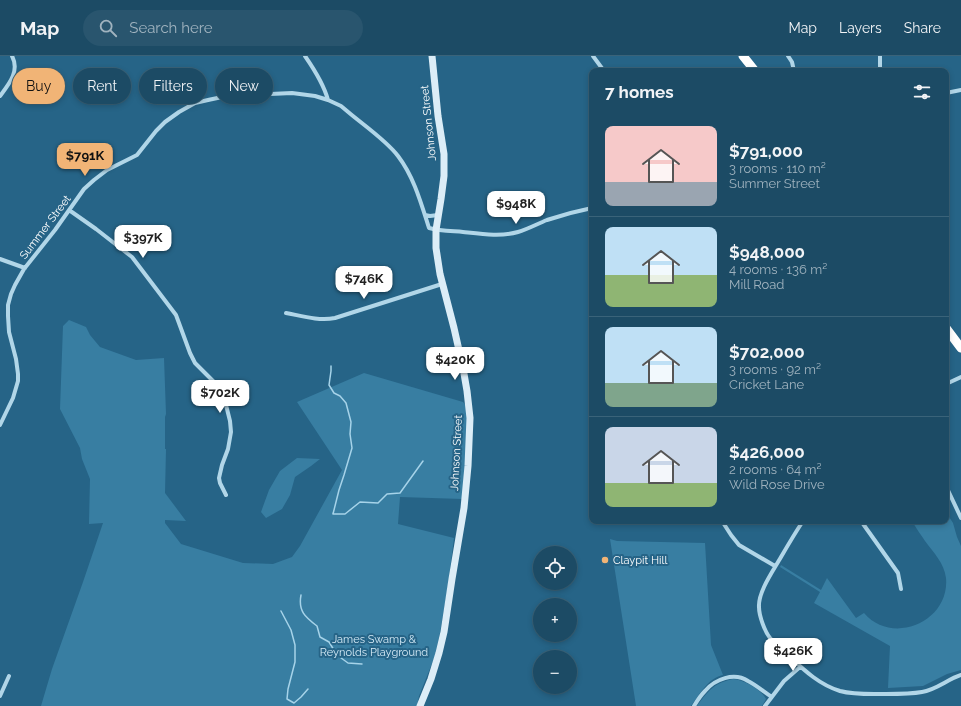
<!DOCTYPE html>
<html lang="en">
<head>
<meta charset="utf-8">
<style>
  :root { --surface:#1c4b65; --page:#29556e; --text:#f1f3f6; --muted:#a0b3bf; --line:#3a6379; --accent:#f1b476 }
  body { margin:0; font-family:Raleway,sans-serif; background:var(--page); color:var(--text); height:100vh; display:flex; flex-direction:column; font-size:15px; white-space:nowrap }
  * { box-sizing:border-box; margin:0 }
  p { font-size:13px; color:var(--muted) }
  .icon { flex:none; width:22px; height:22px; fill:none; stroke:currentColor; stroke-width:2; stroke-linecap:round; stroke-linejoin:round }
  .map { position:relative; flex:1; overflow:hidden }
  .drawer { position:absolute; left:589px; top:12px; width:360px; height:456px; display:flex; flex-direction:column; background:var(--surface); border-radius:8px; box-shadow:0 2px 6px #0003,0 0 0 1px var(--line) }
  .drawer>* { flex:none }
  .hud { position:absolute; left:12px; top:12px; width:380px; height:36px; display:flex; gap:8px }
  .controls { position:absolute; left:533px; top:490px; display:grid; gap:8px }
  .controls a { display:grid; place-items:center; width:44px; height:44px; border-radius:50%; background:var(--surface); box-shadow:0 2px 6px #0003,0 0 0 1px var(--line); font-size:20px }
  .price { position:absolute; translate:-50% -34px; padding:0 9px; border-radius:8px; background:#fff; color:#222; font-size:13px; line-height:26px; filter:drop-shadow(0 1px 2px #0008) }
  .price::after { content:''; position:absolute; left:50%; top:24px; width:12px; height:9px; margin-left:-6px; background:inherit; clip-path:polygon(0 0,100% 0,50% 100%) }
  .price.active { background:var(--accent); color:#111 }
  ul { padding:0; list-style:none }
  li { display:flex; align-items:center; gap:12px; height:100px; padding:0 16px }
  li+li { border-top:1px solid var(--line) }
  li span { display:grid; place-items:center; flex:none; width:112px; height:80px; border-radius:8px; color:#555 }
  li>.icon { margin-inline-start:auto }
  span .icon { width:48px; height:48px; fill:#fffc; stroke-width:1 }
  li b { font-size:17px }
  h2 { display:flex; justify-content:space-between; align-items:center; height:48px; padding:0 16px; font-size:17px }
  .chip { padding:0 14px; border-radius:18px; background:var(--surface); box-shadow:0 2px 6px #0003,0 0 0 1px var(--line); font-size:14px; line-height:36px }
  .chip.active { background:var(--accent); color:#111 }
  header { display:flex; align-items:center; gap:24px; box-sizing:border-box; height:56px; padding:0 20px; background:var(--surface); border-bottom:1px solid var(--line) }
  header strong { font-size:19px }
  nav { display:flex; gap:22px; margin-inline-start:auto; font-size:14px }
  .search { width:280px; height:36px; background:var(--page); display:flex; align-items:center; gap:10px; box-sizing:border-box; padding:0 14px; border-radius:22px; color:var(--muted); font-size:15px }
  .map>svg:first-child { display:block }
</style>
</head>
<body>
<header>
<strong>Map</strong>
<div class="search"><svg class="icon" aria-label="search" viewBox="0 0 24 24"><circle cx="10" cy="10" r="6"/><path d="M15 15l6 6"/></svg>Search here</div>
<nav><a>Map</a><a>Layers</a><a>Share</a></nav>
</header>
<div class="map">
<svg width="961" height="650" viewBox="0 0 961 650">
  <rect width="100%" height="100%" fill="#266487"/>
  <path fill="#387ea2" d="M 69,264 L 86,271 L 90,279 L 100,291 L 136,304 L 164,302 L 166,358 L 165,361 L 165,393 L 166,393 L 165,437 L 186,465 L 165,464 L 165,467 L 181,488 L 243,507 L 273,508 L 292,501 L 300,490 L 342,414 L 297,346 L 364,317 L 463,346 L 468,352 L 469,363 L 463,443 L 400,441 L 398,468 L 454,482 L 448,529 L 440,577 L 435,600 L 419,640 L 417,650 L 41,650 L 52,613 L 83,526 L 103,467 L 89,468 L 90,423 L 82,403 L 80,392 L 60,353 L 63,270 Z
    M 297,402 L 320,403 L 311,410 L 295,421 L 290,439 L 282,453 L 266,462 L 261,456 L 269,434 L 280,415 Z
    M 946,456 L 953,467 L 957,481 L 961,490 L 961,614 L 947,618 L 923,630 L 888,632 L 890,590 L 814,547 L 820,536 L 780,511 L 781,509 L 821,534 L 827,522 L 856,562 L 864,557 C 892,590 950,566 946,522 C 944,507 934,497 925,485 C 921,479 916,472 912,465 L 946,465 Z
    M 610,483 L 617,485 L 705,487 L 711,589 L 723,619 C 708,622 700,638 691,650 L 636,650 Z
    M 733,623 C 744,624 761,633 766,643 L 762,650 L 697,650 C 708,635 714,627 733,623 Z"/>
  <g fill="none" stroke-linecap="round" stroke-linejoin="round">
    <path stroke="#a6d3e9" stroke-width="1.5" d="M 331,310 L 331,315 L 329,329 L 334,337 L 340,340 L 346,347 L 351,366 L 350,378 L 352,392 L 344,419 L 339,434 L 333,458 L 333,457
      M 333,458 L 345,458 L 360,446 L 378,447 L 387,438 L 400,437 L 423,405
      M 301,539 C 298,555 305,561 317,570 L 320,581 L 329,586 L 337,599 L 348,607 L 362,608
      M 281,555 L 291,574 L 295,589 L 295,606 L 288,633 L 287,643 L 294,647 L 301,641 L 308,633"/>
    <path stroke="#b1d6e8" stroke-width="4" d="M 305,0 C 314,13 324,29 328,44 L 341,50 L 347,55 C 362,68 386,84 398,100 C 414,121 421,147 429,172 C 440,175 452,175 463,176 C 481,178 501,181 518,176 C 528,173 537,168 547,164 C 562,159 577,155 592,152
      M 593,0 L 604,15
      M 788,0 L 792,6 L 794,15
      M 880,15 L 880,0
      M 946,37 L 961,34
      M 0,40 C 9,28 20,15 12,0
      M 69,154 L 96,173 L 132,201 L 176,259 L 190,297 L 195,307 L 219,331 L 224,341 L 230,365 L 231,376 L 228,393 L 222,409 L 219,422 L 220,427 L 226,439
      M 425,159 L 430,160 L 438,159
      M 0,203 L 25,212
      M 286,257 C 302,260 318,265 335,262 L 442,228
      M 946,328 L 961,321
      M 0,369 L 13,342 L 18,325 L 18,318 L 16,303 L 9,276 L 8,260 L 8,249 L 11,238 L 15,229 L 24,213 L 55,174 L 84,133 L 94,124 L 107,114 L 137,99 L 156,75 L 165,66 L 179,56 L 195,47 L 208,44 L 227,40 L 292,37 L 315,40 L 328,44
      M 946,430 L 961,462
      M 722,465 L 731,479 L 739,489 L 775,510
      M 803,465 C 795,477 788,489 781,501 C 773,515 758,536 759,551 C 759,560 765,576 770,582 C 776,589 783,595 790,601 C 805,615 820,629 840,635 C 855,639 871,638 886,638 C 898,638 911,638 922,636 C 936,634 948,623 961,619
      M 861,465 L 898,517 L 901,533
      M 0,640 L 9,620
      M 694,650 C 697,645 701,639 705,635 C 715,623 734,616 748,625 C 756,629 764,636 772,641
      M 765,650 L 784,625 L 800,611"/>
    <path stroke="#dcedf7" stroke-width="7" d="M 420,650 L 431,623 L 439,597 L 444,576 L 452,523 L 464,452 L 468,410 L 470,362 L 467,335 L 463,312 L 454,272 L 440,218 L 436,192 L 436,174 L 441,143 L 444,120 L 444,98 L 438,60 L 432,0"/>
    <path stroke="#fff" stroke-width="9" d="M 743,0 L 755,15
      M 946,272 L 961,292"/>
  </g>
  <circle fill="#f1b476" stroke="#266487" stroke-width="1.5" cx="605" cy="504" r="4"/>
  <g text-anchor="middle" stroke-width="4" stroke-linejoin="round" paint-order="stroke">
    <g font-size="11" fill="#fff" stroke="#266487">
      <text transform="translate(428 67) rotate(-96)" y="4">Johnson Street</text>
      <text transform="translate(45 171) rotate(-53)" y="4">Summer Street</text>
      <text transform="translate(456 397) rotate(-87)" y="4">Johnson Street</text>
    </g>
    <g font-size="11" fill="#fff" stroke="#266487" text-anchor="start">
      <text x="613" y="508">Claypit Hill</text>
    </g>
    <g font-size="11" fill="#d5ebf7" stroke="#266487">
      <text x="374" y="587">James Swamp &amp;<tspan x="374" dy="13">Reynolds Playground</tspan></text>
    </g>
  </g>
</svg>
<div class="controls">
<a><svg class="icon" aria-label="locate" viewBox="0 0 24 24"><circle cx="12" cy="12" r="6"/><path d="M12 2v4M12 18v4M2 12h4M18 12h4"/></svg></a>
<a>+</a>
<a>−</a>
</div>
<b class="price active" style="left:85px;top:121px">$791K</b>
<b class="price" style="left:516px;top:169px">$948K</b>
<b class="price" style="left:143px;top:203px">$397K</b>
<b class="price" style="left:364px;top:244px">$746K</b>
<b class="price" style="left:455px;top:325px">$420K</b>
<b class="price" style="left:220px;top:358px">$702K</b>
<b class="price" style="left:793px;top:616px">$426K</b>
<div class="hud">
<a class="chip active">Buy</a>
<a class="chip">Rent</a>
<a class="chip">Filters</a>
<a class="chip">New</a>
</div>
<section class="drawer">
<h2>7 homes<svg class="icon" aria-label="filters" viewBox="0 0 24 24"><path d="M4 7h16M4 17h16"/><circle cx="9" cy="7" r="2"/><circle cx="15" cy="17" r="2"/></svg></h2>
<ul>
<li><span style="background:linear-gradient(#f6c9c9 70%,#9aa5b1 0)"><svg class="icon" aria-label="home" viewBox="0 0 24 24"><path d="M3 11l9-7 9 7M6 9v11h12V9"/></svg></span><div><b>$791,000</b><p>3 rooms · 110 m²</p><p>Summer Street</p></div></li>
<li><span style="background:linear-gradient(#bfe0f5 60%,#8fb573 0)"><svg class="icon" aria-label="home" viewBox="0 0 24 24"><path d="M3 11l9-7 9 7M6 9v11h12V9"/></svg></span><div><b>$948,000</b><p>4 rooms · 136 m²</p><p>Mill Road</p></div></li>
<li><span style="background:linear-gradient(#bfe0f5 70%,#7fa58c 0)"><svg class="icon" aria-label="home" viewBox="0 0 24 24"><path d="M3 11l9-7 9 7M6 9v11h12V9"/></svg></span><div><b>$702,000</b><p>3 rooms · 92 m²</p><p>Cricket Lane</p></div></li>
<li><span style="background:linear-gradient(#c9d6e8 70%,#8fb573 0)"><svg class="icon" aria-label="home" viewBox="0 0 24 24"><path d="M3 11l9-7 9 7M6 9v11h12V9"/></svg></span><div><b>$426,000</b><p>2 rooms · 64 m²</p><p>Wild Rose Drive</p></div></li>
</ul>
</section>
</div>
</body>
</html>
